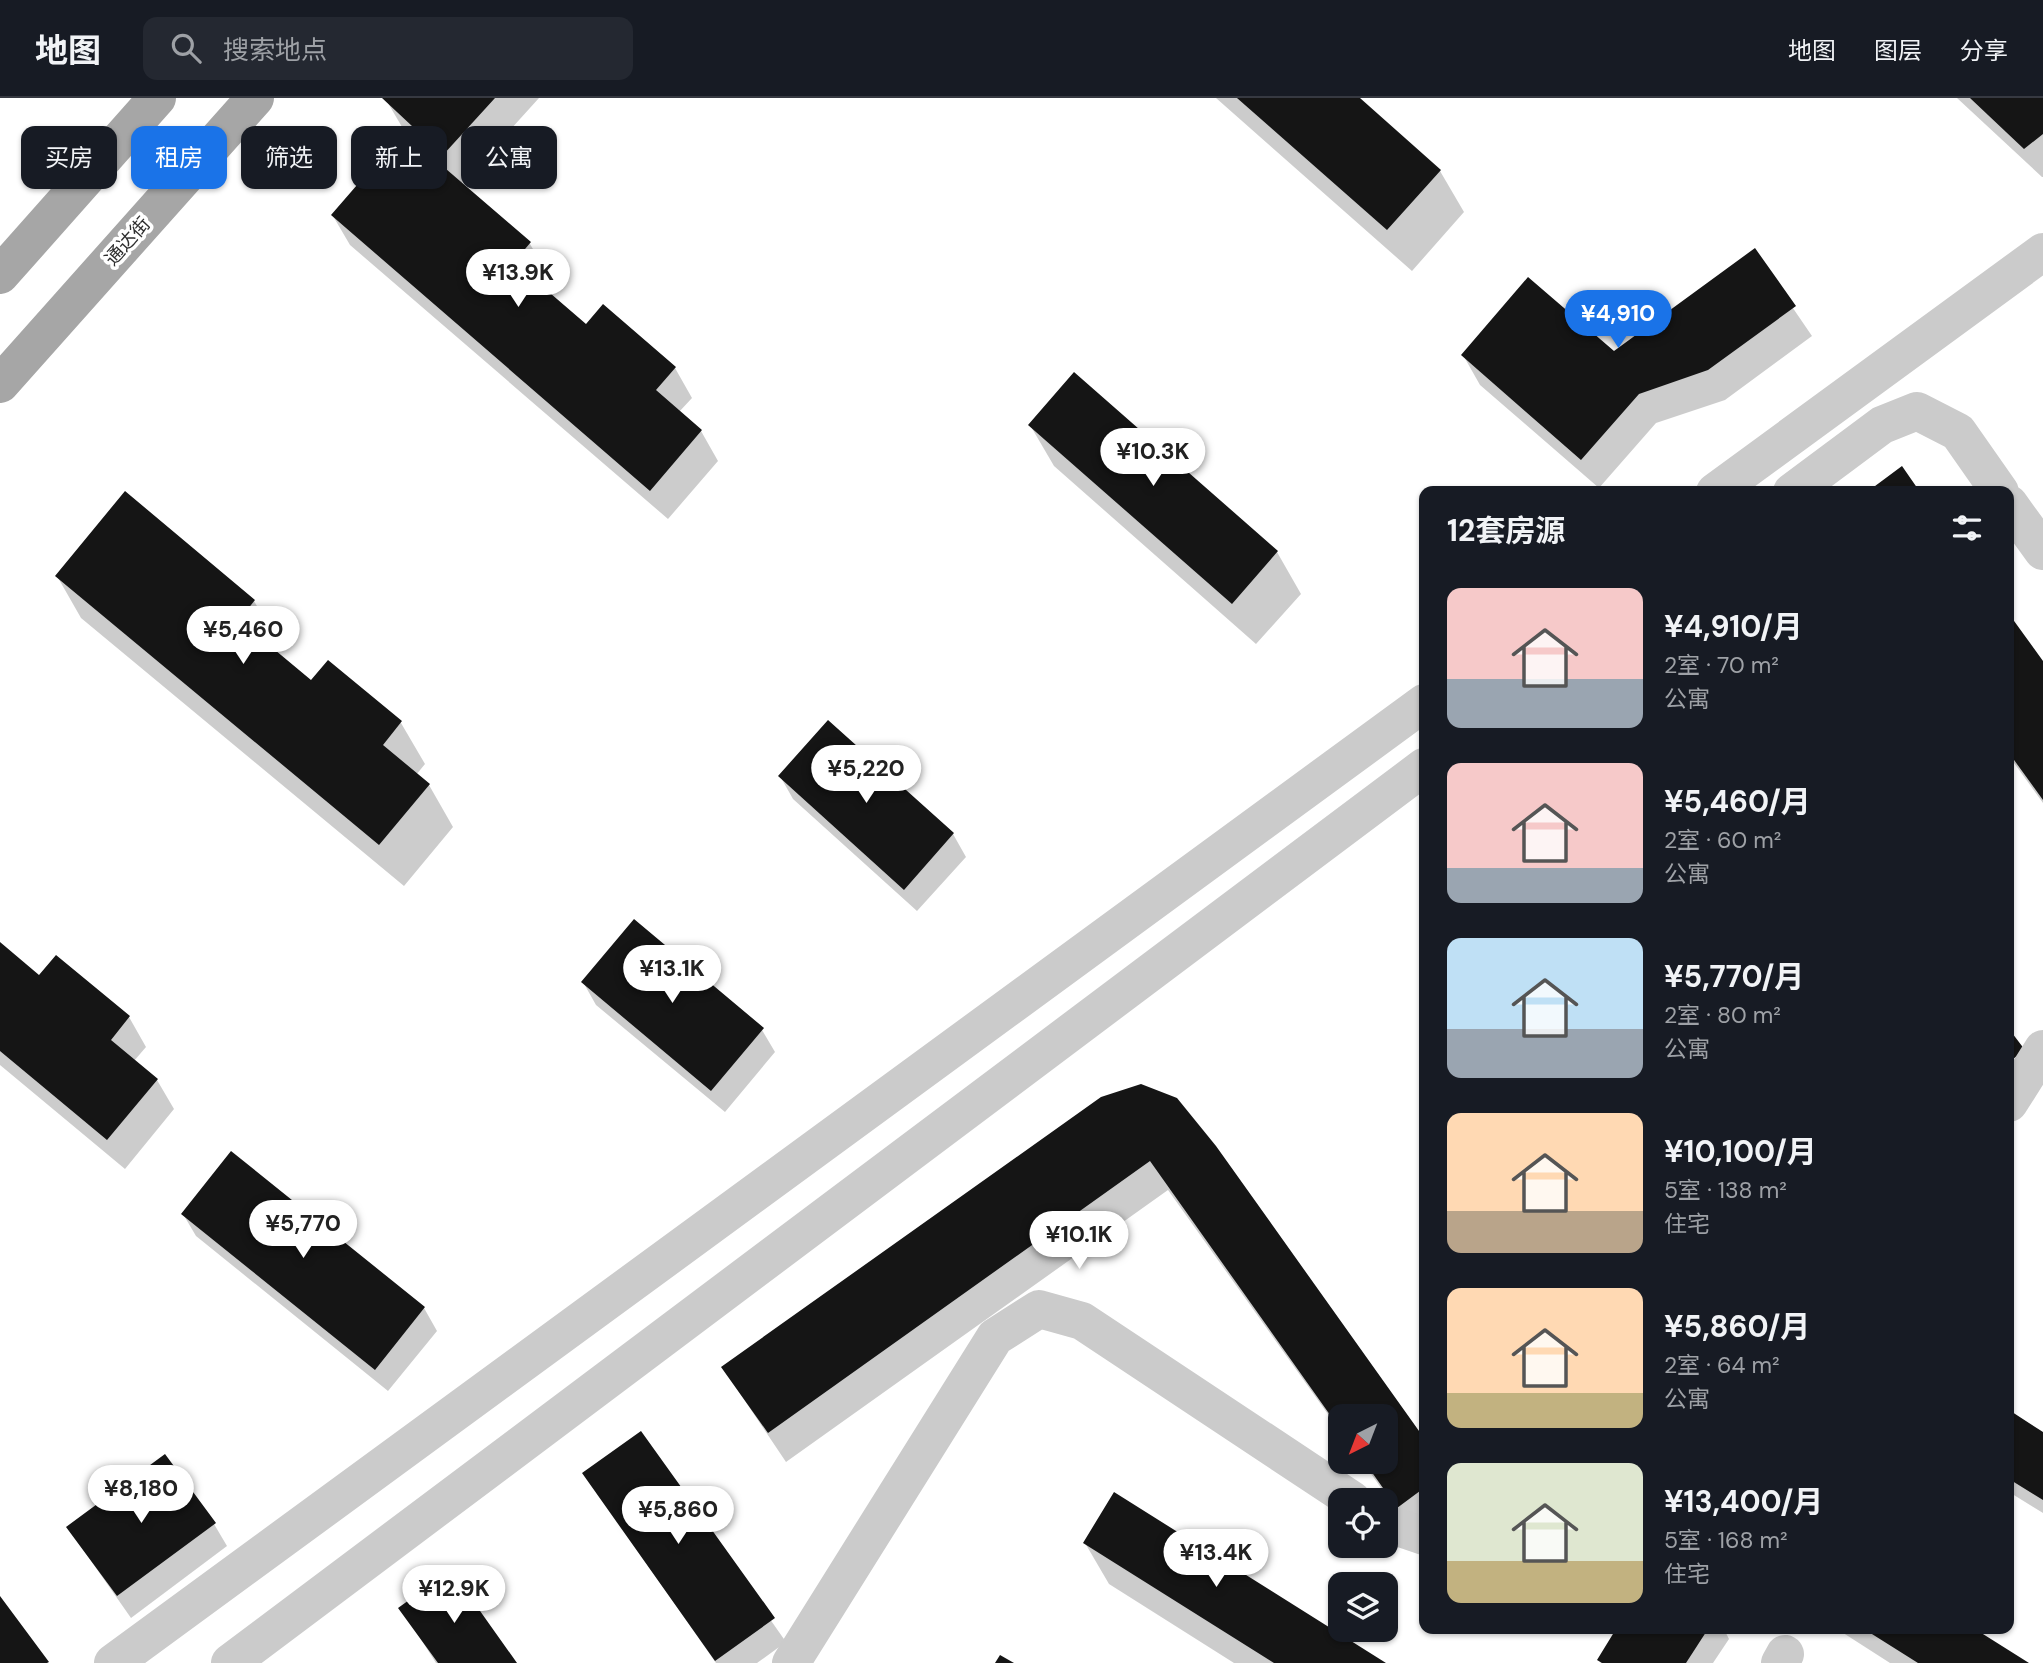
<!DOCTYPE html>
<html lang="zh">
<head>
<meta charset="utf-8">
<style>
  :root { --surface:#171b24; --page:#242831; --text:#f1f3f6; --muted:#9ea1a6; --line:#363941; --accent:#1a73e8 }
  body { margin:0; font-family:"DM Sans","Noto Sans SC",sans-serif; background:var(--page); color:var(--text); height:100vh; display:flex; flex-direction:column; font-size:26px; white-space:nowrap }
  * { box-sizing:border-box; margin:0 }
  p { font-size:23px; color:var(--muted) }
  .icon { flex:none; width:38px; height:38px; fill:none; stroke:currentColor; stroke-width:2; stroke-linecap:round; stroke-linejoin:round }
  .map { position:relative; flex:1; overflow:hidden }
  .sheet { position:absolute; left:1419px; top:388px; width:595px; height:1148px; display:flex; flex-direction:column; background:var(--surface); border-radius:14px; box-shadow:0 2px 5px #0004 }
  .sheet>* { flex:none }
  .top-card { position:absolute; left:21px; top:28px; width:665px; height:63px; display:flex; gap:14px }
  .needle { width:46px; rotate:222deg }
  .fabs { position:absolute; left:1328px; top:1306px; display:grid; gap:14px }
  .fabs a { display:grid; place-items:center; width:70px; height:70px; border-radius:14px; background:var(--surface); box-shadow:0 2px 5px #0004; font-size:35px }
  .price { position:absolute; translate:-50% -60px; padding:0 16px; border-radius:24px; background:#fff; color:#222; font-size:23px; line-height:46px; filter:drop-shadow(0 2px 4px #0008) }
  .price::after { content:''; position:absolute; left:50%; top:42px; width:21px; height:16px; margin-left:-10px; background:inherit; clip-path:polygon(0 0,100% 0,50% 100%) }
  .price.active { background:var(--accent); color:#fff }
  ul { padding:0; list-style:none }
  li { display:flex; align-items:center; gap:21px; height:175px; padding:0 28px }
  li span { display:grid; place-items:center; flex:none; width:196px; height:140px; border-radius:14px; color:#555 }
  li>.icon { margin-inline-start:auto }
  span .icon { width:84px; height:84px; fill:#fffc; stroke-width:1 }
  li b { font-size:30px }
  h2 { display:flex; justify-content:space-between; align-items:center; height:84px; padding:0 28px; font-size:30px }
  .tag { padding:0 24px; border-radius:14px; background:var(--surface); box-shadow:0 2px 5px #0004; font-size:24px; line-height:63px }
  .tag.active { background:var(--accent); color:#fff }
  header { display:flex; align-items:center; gap:42px; box-sizing:border-box; height:98px; padding:0 35px; background:var(--surface); border-bottom:2px solid var(--line) }
  header strong { font-size:33px }
  nav { display:flex; gap:38px; margin-inline-start:auto; font-size:24px }
  .search { width:490px; height:63px; background:var(--page); display:flex; align-items:center; gap:18px; box-sizing:border-box; padding:0 24px; border-radius:14px; color:var(--muted); font-size:26px }
  .map>svg:first-child { display:block }
</style>
</head>
<body>
<header>
<strong>地图</strong>
<div class="search"><svg class="icon" aria-label="search" viewBox="0 0 24 24"><circle cx="10" cy="10" r="6"/><path d="M15 15l6 6"/></svg>搜索地点</div>
<nav><a>地图</a><a>图层</a><a>分享</a></nav>
</header>
<div class="map">
<svg width="2043" height="1565" viewBox="0 0 2043 1565">
  <rect width="100%" height="100%" fill="#fff"/>
  <path fill="#0003" d="M 385,0 L 539,0 L 461,86 L 530,146 L 547,175 L 537,187 L 586,228 L 675,270 L 692,300 L 679,314 L 701,333 L 718,363 L 668,421 L 350,147 L 333,118 L 405,34 Z
    M 1216,0 L 1357,0 L 1440,73 L 1464,114 L 1412,173 Z
    M 1957,0 L 2043,0 L 2043,79 L 2042,79 Z
    M 1754,153 L 1812,238 L 1725,302 L 1656,325 L 1599,390 L 1480,287 L 1463,257 L 1614,255 Z
    M 1030,327 L 1277,454 L 1301,496 L 1256,546 L 1054,368 Z
    M 57,478 L 254,503 L 278,544 L 272,551 L 312,584 L 328,564 L 401,625 L 425,666 L 416,677 L 429,687 L 453,729 L 404,788 L 81,520 Z
    M 2009,519 L 2043,566 L 2043,705 L 2009,658 Z
    M 828,624 L 953,736 L 966,759 L 917,813 L 793,701 L 780,678 Z
    M 0,847 L 39,880 L 56,859 L 129,919 L 146,949 L 134,963 L 157,982 L 174,1011 L 125,1071 L 0,967 Z
    M 583,884 L 762,932 L 775,954 L 725,1014 L 596,907 Z
    M 1102,1001 L 1215,1049 L 1424,1343 L 1424,1432 L 1415,1438 L 1362,1363 L 1386,1363 L 1386,1318 L 1340,1318 L 1340,1333 L 1168,1092 L 786,1364 L 723,1270 Z
    M 183,1116 L 424,1210 L 437,1233 L 388,1293 L 196,1138 Z
    M 2009,1314 L 2043,1336 L 2043,1415 L 2009,1394 Z
    M 640,1336 L 786,1544 L 757,1565 L 716,1565 L 584,1376 Z
    M 214,1426 L 227,1448 L 131,1520 L 68,1430 Z
    M 1085,1445 L 1383,1565 L 1234,1565 L 1109,1486 Z
    M 401,1510 L 515,1565 L 436,1565 Z
    M 1618,1531 L 1724,1531 L 1729,1541 L 1713,1565 L 1601,1565 L 1599,1562 Z
    M 1837,1531 L 1972,1531 L 2025,1565 L 1890,1565 Z"/>
  <path fill="#151515" d="M 382,0 L 495,0 L 443,57 Z
    M 1237,0 L 1360,0 L 1441,72 L 1387,132 Z
    M 1970,0 L 2043,0 L 2043,36 L 2024,51 Z
    M 403,34 L 531,144 L 514,164 L 586,226 L 603,206 L 676,269 L 656,292 L 702,332 L 650,393 L 331,117 Z
    M 1755,150 L 1796,208 L 1708,272 L 1639,296 L 1581,362 L 1461,257 L 1528,179 L 1614,253 Z
    M 1074,274 L 1278,453 L 1232,506 L 1028,327 Z
    M 1902,368 L 1920,394 L 1867,394 Z
    M 125,393 L 255,502 L 239,522 L 311,582 L 328,562 L 402,623 L 383,647 L 430,686 L 379,747 L 55,478 Z
    M 2009,516 L 2043,563 L 2043,702 L 2009,655 Z
    M 828,622 L 954,735 L 904,792 L 778,678 Z
    M 634,821 L 764,930 L 711,993 L 581,884 Z
    M 0,844 L 39,877 L 56,857 L 130,918 L 111,942 L 158,981 L 107,1042 L 0,953 Z
    M 2009,931 L 2025,952 L 2009,964 Z
    M 1141,986 L 1177,1000 L 1216,1048 L 1424,1340 L 1424,1390 L 1397,1410 L 1364,1363 L 1386,1363 L 1386,1318 L 1340,1318 L 1340,1331 L 1150,1063 L 768,1335 L 721,1269 L 1101,999 Z
    M 231,1053 L 425,1209 L 375,1272 L 181,1116 Z
    M 2009,1312 L 2043,1334 L 2043,1402 L 2009,1381 Z
    M 641,1333 L 775,1520 L 715,1563 L 582,1375 Z
    M 165,1356 L 216,1425 L 117,1498 L 66,1429 Z
    M 1114,1394 L 1386,1565 L 1274,1565 L 1083,1445 Z
    M 451,1472 L 517,1565 L 438,1565 L 398,1510 Z
    M 0,1498 L 49,1564 L 47,1565 L 0,1565 Z
    M 1616,1531 L 1708,1531 L 1686,1565 L 1602,1565 L 1597,1562 Z
    M 1864,1531 L 1975,1531 L 2029,1565 L 1918,1565 Z
    M 1000,1557 L 1014,1565 L 995,1565 Z"/>
  <g fill="none" stroke-linecap="round" stroke-linejoin="round">
    <path stroke="#cbcbcb" stroke-width="38" d="M 1715,394 L 2043,154
      M 1792,394 L 1882,327 L 1917,313 L 1958,334 L 2000,394
      M 2009,406 L 2043,453
      M 2009,1005 L 2043,951
      M 1386,1425 L 1424,1438
      M 113,1565 L 1424,605
      M 230,1565 L 1424,669
      M 791,1565 L 995,1239 L 1039,1211 L 1082,1223 L 1352,1402
      M 1780,1565 L 1785,1556"/>
    <path stroke="#a6a6a6" stroke-width="38" d="M 0,177 L 157,0
      M 0,286 L 255,0"/>
  </g>
  <g text-anchor="middle" stroke-width="7" stroke-linejoin="round" paint-order="stroke">
    <g font-size="19" fill="#2e2e2e" stroke="#fff">
      <text transform="translate(127 143) rotate(-48)" y="7">通达街</text>
    </g>
  </g>
</svg>
<div class="fabs">
<a><svg class="needle" viewBox="-14 -14 28 28"><path d="M0-13l5 13h-10z" fill="#e53935"/><path d="M0 13l5-13h-10z" fill="#9ea1a6"/></svg></a>
<a><svg class="icon" aria-label="locate" viewBox="0 0 24 24"><circle cx="12" cy="12" r="6"/><path d="M12 2v4M12 18v4M2 12h4M18 12h4"/></svg></a>
<a><svg class="icon" aria-label="layers" viewBox="0 0 24 24"><path d="M12 4l9 5-9 5-9-5zM3 14l9 5 9-5"/></svg></a>
</div>
<b class="price" style="left:518px;top:211px">¥13.9K</b>
<b class="price active" style="left:1618px;top:252px">¥4,910</b>
<b class="price" style="left:1153px;top:390px">¥10.3K</b>
<b class="price" style="left:243px;top:568px">¥5,460</b>
<b class="price" style="left:866px;top:707px">¥5,220</b>
<b class="price" style="left:672px;top:907px">¥13.1K</b>
<b class="price" style="left:303px;top:1162px">¥5,770</b>
<b class="price" style="left:1079px;top:1173px">¥10.1K</b>
<b class="price" style="left:141px;top:1427px">¥8,180</b>
<b class="price" style="left:678px;top:1448px">¥5,860</b>
<b class="price" style="left:1216px;top:1491px">¥13.4K</b>
<b class="price" style="left:454px;top:1527px">¥12.9K</b>
<div class="top-card">
<a class="tag">买房</a>
<a class="tag active">租房</a>
<a class="tag">筛选</a>
<a class="tag">新上</a>
<a class="tag">公寓</a>
</div>
<section class="sheet">
<h2>12套房源<svg class="icon" aria-label="filters" viewBox="0 0 24 24"><path d="M4 7h16M4 17h16"/><circle cx="9" cy="7" r="2"/><circle cx="15" cy="17" r="2"/></svg></h2>
<ul>
<li><span style="background:linear-gradient(#f6c9c9 65%,#9aa5b1 0)"><svg class="icon" aria-label="home" viewBox="0 0 24 24"><path d="M3 11l9-7 9 7M6 9v11h12V9"/></svg></span><div><b>¥4,910/月</b><p>2室 · 70 m²</p><p>公寓</p></div></li>
<li><span style="background:linear-gradient(#f6c9c9 75%,#9aa5b1 0)"><svg class="icon" aria-label="home" viewBox="0 0 24 24"><path d="M3 11l9-7 9 7M6 9v11h12V9"/></svg></span><div><b>¥5,460/月</b><p>2室 · 60 m²</p><p>公寓</p></div></li>
<li><span style="background:linear-gradient(#bfe0f5 65%,#9aa5b1 0)"><svg class="icon" aria-label="home" viewBox="0 0 24 24"><path d="M3 11l9-7 9 7M6 9v11h12V9"/></svg></span><div><b>¥5,770/月</b><p>2室 · 80 m²</p><p>公寓</p></div></li>
<li><span style="background:linear-gradient(#ffd9b3 70%,#b9a48a 0)"><svg class="icon" aria-label="home" viewBox="0 0 24 24"><path d="M3 11l9-7 9 7M6 9v11h12V9"/></svg></span><div><b>¥10,100/月</b><p>5室 · 138 m²</p><p>住宅</p></div></li>
<li><span style="background:linear-gradient(#ffd9b3 75%,#c2b280 0)"><svg class="icon" aria-label="home" viewBox="0 0 24 24"><path d="M3 11l9-7 9 7M6 9v11h12V9"/></svg></span><div><b>¥5,860/月</b><p>2室 · 64 m²</p><p>公寓</p></div></li>
<li><span style="background:linear-gradient(#dfe7d0 70%,#c2b280 0)"><svg class="icon" aria-label="home" viewBox="0 0 24 24"><path d="M3 11l9-7 9 7M6 9v11h12V9"/></svg></span><div><b>¥13,400/月</b><p>5室 · 168 m²</p><p>住宅</p></div></li>
</ul>
</section>
</div>
</body>
</html>
